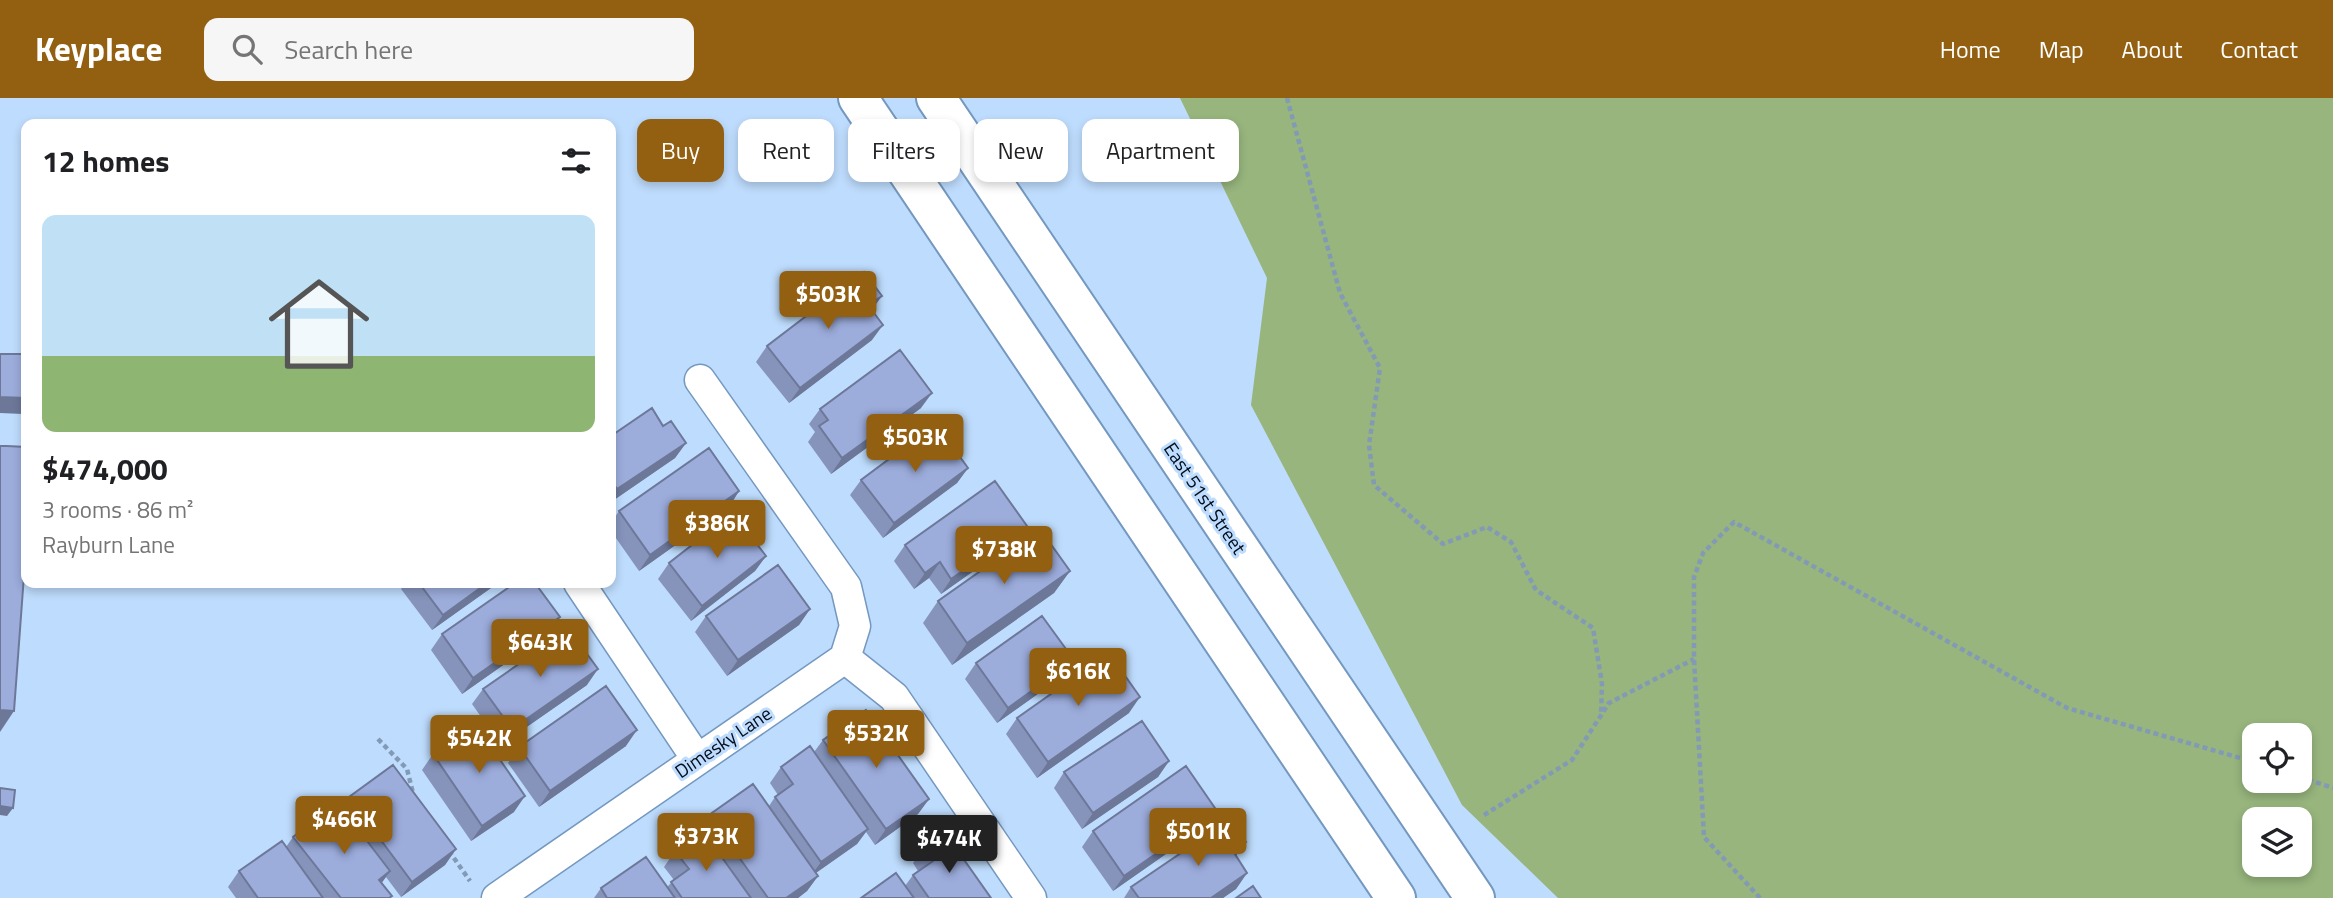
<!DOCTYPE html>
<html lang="en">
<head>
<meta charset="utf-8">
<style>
  :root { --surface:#fff; --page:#f6f6f6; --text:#202124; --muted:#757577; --accent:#936012 }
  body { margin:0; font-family:"Titillium Web",sans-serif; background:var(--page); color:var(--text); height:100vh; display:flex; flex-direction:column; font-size:26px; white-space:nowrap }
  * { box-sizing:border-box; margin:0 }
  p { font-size:23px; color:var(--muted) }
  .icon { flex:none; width:38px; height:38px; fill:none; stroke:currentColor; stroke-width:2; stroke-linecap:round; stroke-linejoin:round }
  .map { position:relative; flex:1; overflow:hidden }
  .drawer { position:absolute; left:21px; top:21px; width:595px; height:469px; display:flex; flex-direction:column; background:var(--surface); border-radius:14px; box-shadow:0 4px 10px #0003 }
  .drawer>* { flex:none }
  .hud { position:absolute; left:637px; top:21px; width:665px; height:63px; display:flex; gap:14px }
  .tools { position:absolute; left:2242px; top:625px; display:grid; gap:14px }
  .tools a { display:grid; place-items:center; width:70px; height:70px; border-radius:14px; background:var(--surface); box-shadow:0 4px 10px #0003; font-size:35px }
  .price { position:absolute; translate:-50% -60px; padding:0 16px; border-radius:7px; background:var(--accent); color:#fff; font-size:23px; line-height:46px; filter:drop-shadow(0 2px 4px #0008) }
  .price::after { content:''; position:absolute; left:50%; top:42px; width:21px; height:16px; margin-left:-10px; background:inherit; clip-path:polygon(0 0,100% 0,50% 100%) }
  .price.current { background:#222; color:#fff }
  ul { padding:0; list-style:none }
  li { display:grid; align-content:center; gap:14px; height:371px; padding:0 21px }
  li span { display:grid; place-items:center; height:217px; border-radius:14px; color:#555 }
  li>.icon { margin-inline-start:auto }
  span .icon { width:126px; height:126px; fill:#fffc; stroke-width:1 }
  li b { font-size:30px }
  h2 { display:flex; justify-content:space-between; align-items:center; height:84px; padding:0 21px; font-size:30px }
  .chip { padding:0 24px; border-radius:14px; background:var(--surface); box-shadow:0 4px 10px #0003; font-size:24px; line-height:63px }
  .chip.current { background:var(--accent); color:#fff }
  header { display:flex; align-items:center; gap:42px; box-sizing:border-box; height:98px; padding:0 35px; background:var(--accent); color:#fff }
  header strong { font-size:33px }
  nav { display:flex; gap:38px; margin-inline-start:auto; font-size:24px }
  .search { width:490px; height:63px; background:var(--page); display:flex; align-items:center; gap:18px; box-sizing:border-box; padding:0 24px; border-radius:14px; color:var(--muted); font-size:26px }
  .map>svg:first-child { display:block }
</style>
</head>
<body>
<header>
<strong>Keyplace</strong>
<div class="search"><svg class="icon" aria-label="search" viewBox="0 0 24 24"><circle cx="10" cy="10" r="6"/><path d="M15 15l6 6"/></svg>Search here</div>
<nav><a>Home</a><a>Map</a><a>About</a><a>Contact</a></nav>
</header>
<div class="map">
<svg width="2333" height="800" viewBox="0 0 2333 800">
  <rect width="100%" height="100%" fill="#bedcfd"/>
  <path fill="#97b57d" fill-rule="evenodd" d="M 1180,0 L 2333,0 L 2333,800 L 1558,800 L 1462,707 L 1251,307 L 1267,180 ZM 2254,637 L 2300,637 L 2300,682 L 2254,682 ZM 2254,721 L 2300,721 L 2300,766 L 2254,766 Z"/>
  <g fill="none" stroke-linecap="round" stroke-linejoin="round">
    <g stroke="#7498bf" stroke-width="33">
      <path id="street" d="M 700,282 L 846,489 L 855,528 L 845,560
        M 579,485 L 697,661
        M 845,560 L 894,599 L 1031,800
        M 497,800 L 845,560"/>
    </g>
    <g stroke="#7498bf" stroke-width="42">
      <path id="secondary" d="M 858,0 L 1396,800
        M 936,0 L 1475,800"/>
    </g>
    <path stroke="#829ab5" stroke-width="4.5" stroke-dasharray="5 3.5" stroke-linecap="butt" d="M 1287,0 L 1340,195 L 1380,270 L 1369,347 L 1374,387 L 1443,446 L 1487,429 L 1511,444 L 1536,492 L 1593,530 L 1602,586 L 1601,617
      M 378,641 L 407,671 L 414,699
      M 2300,679 L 2333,690
      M 1484,717 L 1572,662 L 1609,605 L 1694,561
      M 449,753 L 470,783
      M 1760,800 L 1704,739 L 1694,561 L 1694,479 L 1703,455 L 1734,424 L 2067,610 L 2254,664"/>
    <use href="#street" stroke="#fff" stroke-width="30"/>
    <use href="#secondary" stroke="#fff" stroke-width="38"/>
  </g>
  <path fill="#8694bc" d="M 872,212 L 872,242 L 789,305 L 756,264 L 767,248 Z
    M 921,310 L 831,376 L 808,344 L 815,334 L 809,326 L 820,311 Z
    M 611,338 L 686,345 L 675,360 L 611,404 Z
    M 968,370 L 957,385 L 883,440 L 850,397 L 861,382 Z
    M 739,393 L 729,409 L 639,473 L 611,433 L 611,425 L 619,413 Z
    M 1016,443 L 941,496 L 929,480 L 914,491 L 894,463 L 905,447 Z
    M 766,458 L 755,473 L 691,523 L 658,481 L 669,465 Z
    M 1070,473 L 1054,495 L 952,567 L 923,525 L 938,503 Z
    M 406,485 L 498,485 L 432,532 L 401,491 Z
    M 810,511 L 799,527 L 727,578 L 695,534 L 706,518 Z
    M 560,519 L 549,535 L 462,596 L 431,552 L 442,536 Z
    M 1074,562 L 1063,578 L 997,625 L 965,581 L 976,565 Z
    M 587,587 L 501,647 L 472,606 L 483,591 Z
    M 1129,615 L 1037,680 L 1006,636 L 1017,620 Z
    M 823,642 L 929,701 L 918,716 L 875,747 L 866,734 L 857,746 L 816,775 L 818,778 L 807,793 L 798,800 L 594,800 L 601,790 L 667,789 L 674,782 L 664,769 L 675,753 L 700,735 L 698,733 L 709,717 L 769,708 L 775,699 L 778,697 L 770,685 L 781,669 L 814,654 Z
    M 626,648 L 539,709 L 508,665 L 519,649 Z
    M 433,656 L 514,714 L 471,743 L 422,672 Z
    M 1169,663 L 1158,679 L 1082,731 L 1054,690 L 1064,674 Z
    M 349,699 L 456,751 L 445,767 L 401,799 L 386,779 L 381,785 L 390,800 L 236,800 L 228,789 L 239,773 L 286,749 L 293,739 L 341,710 Z
    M 1217,713 L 1206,728 L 1113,793 L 1082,749 L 1093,733 Z
    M 1246,744 L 1236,758 L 1247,775 L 1236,791 L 1223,800 L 1124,800 L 1131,789 Z
    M 924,750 L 950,753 L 991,800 L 861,800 L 905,788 L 913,777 L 918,773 L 913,765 Z"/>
  <path fill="#6d7899" d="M 882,198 L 871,213 L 868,207 Z
    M 883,227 L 872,242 L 789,305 L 800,290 Z
    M 932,295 L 921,310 L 831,376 L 842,360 Z
    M 0,299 L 26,300 L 26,311 L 23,316 L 0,315 Z
    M 686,345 L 675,360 L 611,404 L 611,400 L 617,391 Z
    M 968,370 L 957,385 L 883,440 L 894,425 Z
    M 739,393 L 729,409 L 639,473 L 650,457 Z
    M 1027,428 L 1016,443 L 941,496 L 951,481 Z
    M 766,458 L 755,473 L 691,523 L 702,508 Z
    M 940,464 L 929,480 L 914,491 L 925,475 Z
    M 1070,473 L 1054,495 L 952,567 L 967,545 Z
    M 487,485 L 498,485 L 432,532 L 443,517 Z
    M 810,511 L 799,527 L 727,578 L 738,562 Z
    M 560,519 L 549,535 L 462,596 L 473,580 Z
    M 1074,562 L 1063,578 L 997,625 L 1008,610 Z
    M 598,571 L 587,587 L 501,647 L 512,631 Z
    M 1140,599 L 1129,615 L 1037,680 L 1048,664 Z
    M 0,612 L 14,613 L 0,634 Z
    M 637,632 L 626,648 L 539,709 L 550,693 Z
    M 1169,663 L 1158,679 L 1082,731 L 1093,715 Z
    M 525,698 L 514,714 L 471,743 L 482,728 Z
    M 929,701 L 918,716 L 875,747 L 886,731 Z
    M 0,708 L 13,710 L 7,718 L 0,717 Z
    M 1217,713 L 1206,728 L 1113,793 L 1124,778 Z
    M 868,731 L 857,746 L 810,779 L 821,764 Z
    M 1246,744 L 1235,759 L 1233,753 Z
    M 456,751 L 445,767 L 401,799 L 412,784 Z
    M 390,773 L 379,789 L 379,782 Z
    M 1247,775 L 1236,791 L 1223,800 L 1211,800 Z
    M 818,778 L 807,793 L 798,800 L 786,800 Z"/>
  <path fill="#9cacdb" stroke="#6d7899" stroke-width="2" d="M 864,174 L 882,198 L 868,207 L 883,227 L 800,290 L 767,248 Z
    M 900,252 L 932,295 L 842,360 L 819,328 L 828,322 L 820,311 Z
    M 0,256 L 26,256 L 26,300 L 0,299 Z
    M 652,310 L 663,328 L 671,323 L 686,345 L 617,391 L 611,382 L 611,338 Z
    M 936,326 L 968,370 L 894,425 L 861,382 Z
    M 0,348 L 7,348 L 26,349 L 26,450 L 14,613 L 0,612 Z
    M 709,350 L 739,393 L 650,457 L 619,413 Z
    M 995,383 L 1027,428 L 951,481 L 940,464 L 925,475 L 905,447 Z
    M 733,415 L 766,458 L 702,508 L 669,465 Z
    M 1040,431 L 1070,473 L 967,545 L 938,503 Z
    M 778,467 L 810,511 L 738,562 L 706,518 Z
    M 419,485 L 487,485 L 443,517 Z
    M 515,485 L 535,485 L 560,519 L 473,580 L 442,536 Z
    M 1042,518 L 1074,562 L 1008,610 L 976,565 Z
    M 569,531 L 598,571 L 512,631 L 483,591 Z
    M 1109,555 L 1140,599 L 1048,664 L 1017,620 Z
    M 606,588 L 637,632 L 550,693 L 519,649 Z
    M 866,612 L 929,701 L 886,731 L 823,642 Z
    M 1142,623 L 1169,663 L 1093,715 L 1064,674 Z
    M 476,627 L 525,698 L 482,728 L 433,656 Z
    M 810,648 L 868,731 L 821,764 L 775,699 L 793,686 L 781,669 Z
    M 393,667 L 456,751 L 412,784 L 349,699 Z
    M 1186,668 L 1217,713 L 1124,778 L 1093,733 Z
    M 753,686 L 818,778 L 786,800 L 768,800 L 709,717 Z
    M 0,690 L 15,692 L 13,710 L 0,708 Z
    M 338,705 L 390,773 L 379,782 L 392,798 L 389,800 L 341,800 L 293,739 Z
    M 1231,721 L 1246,744 L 1233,753 L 1247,775 L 1211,800 L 1139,800 L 1131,789 Z
    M 703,733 L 751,800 L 682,800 L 671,784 L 689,771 L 675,753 Z
    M 941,739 L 950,753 L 955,749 L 991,800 L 929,800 L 913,777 L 933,763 L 924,750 Z
    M 282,743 L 323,800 L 258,800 L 239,773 Z
    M 646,759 L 675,800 L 607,800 L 601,790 Z
    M 896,775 L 914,800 L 861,800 Z
    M 1253,788 L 1261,800 L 1236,800 Z"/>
  <g text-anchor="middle" stroke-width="6" stroke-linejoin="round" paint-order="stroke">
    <g font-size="19" fill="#020d1b" stroke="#bedcfd">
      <text transform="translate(1205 400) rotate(56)" y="7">East 51st Street</text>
      <text transform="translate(723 644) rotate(-34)" y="7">Dimesky Lane</text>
    </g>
  </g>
</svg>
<div class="tools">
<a><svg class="icon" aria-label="locate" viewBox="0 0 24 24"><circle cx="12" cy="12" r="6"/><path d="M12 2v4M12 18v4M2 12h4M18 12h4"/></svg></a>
<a><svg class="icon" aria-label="layers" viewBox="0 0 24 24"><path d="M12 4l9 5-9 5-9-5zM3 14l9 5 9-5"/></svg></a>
</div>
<b class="price" style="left:828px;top:233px">$503K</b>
<b class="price" style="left:915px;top:376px">$503K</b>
<b class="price" style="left:717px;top:462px">$386K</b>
<b class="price" style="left:1004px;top:488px">$738K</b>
<b class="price" style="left:540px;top:581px">$643K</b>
<b class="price" style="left:1078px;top:610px">$616K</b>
<b class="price" style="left:876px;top:672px">$532K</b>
<b class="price" style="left:479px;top:677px">$542K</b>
<b class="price" style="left:344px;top:758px">$466K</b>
<b class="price" style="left:1198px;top:770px">$501K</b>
<b class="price" style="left:706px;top:775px">$373K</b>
<b class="price current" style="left:949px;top:777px">$474K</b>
<div class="hud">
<a class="chip current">Buy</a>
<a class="chip">Rent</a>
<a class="chip">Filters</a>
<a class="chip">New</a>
<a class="chip">Apartment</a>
</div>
<section class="drawer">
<h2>12 homes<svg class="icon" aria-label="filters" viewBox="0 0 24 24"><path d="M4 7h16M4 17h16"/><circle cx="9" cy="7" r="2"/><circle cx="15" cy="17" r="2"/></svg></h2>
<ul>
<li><span style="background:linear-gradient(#bfe0f5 65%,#8fb573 0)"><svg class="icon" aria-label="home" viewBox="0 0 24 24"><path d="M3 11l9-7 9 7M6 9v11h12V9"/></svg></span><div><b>$474,000</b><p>3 rooms · 86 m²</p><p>Rayburn Lane</p></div></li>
</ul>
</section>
</div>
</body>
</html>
